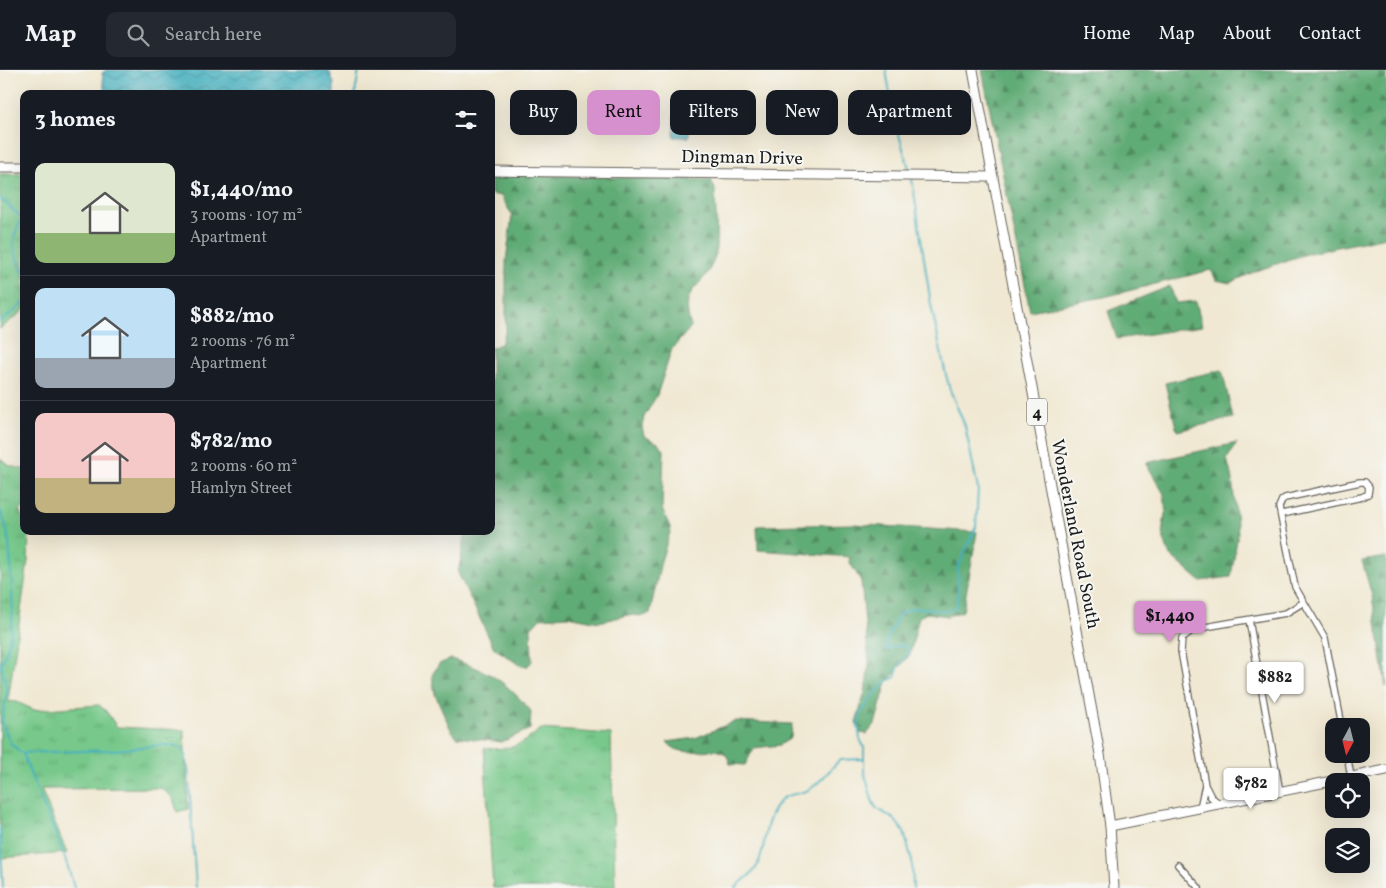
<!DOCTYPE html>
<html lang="en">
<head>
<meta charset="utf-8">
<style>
  :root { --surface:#171b24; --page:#242831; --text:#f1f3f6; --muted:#9ea1a6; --line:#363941; --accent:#d690ce }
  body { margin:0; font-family:Vollkorn,serif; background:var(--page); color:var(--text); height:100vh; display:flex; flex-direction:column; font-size:19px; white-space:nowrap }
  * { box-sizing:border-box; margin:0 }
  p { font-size:16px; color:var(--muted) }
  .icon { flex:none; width:28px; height:28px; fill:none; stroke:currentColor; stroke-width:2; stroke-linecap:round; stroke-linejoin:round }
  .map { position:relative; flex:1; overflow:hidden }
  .panel { position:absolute; left:20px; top:20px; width:475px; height:445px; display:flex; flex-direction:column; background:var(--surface); border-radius:10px; box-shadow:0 5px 20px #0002 }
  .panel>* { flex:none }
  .banner { position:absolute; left:510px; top:20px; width:475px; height:45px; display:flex; gap:10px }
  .needle { width:32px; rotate:187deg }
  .fabs { position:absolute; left:1325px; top:648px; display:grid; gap:10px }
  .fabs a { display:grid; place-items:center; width:45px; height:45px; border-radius:10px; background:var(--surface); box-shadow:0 5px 20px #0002; font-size:25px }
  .price { position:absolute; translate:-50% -42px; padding:0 11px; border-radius:5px; background:#fff; color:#222; font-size:16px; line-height:32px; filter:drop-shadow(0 1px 2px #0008) }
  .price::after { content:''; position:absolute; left:50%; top:30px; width:15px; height:11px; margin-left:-8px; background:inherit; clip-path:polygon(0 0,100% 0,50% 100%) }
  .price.current { background:var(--accent); color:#111 }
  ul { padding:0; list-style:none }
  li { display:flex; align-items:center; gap:15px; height:125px; padding:0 15px }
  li+li { border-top:1px solid var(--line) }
  li span { display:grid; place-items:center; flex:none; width:140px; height:100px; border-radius:10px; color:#555 }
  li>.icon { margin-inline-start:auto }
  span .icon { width:60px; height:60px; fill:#fffc; stroke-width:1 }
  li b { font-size:21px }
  h2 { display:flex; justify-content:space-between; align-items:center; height:60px; padding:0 15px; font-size:21px }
  .chip { padding:0 18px; border-radius:10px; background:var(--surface); box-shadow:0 5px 20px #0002; font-size:18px; line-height:45px }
  .chip.current { background:var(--accent); color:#111 }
  header { display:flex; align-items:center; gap:30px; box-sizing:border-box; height:70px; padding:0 25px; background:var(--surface); border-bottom:1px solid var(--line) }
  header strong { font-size:24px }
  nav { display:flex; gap:28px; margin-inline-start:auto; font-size:18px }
  .search { width:350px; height:45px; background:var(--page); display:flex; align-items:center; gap:12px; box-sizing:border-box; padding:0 18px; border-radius:10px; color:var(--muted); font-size:19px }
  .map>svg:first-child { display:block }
</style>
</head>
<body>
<header>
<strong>Map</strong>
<div class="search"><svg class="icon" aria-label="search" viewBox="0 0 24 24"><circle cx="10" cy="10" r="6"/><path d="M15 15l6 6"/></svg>Search here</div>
<nav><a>Home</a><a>Map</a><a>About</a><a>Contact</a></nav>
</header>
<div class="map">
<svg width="1386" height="818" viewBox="0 0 1386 818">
  <defs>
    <pattern id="grass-tufts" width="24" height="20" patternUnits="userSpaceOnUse" patternTransform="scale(1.25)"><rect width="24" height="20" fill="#77c88a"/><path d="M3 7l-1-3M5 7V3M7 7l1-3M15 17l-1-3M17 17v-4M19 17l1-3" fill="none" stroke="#66ab76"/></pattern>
    <pattern id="forest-firs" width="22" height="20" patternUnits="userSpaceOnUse" patternTransform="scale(1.25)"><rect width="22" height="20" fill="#61ac76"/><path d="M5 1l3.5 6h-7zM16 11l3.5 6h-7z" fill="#4f8b60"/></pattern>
    <pattern id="water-waves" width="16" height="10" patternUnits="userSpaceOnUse" patternTransform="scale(1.25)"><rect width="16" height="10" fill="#42b0bf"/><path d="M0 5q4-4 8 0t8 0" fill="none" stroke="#368e9a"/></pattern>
  </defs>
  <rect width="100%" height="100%" fill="#f6f6f2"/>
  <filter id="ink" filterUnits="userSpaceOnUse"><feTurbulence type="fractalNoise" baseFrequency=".02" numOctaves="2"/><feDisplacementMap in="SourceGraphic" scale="10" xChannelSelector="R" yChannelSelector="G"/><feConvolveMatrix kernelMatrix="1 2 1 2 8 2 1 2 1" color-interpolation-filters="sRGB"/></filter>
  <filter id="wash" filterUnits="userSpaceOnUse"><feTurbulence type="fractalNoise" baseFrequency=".0096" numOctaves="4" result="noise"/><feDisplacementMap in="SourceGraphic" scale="20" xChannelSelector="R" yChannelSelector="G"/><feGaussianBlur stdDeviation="1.12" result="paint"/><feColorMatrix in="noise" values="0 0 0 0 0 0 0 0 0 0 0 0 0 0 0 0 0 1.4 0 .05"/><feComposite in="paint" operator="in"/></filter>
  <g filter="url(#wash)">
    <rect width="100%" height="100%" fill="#f0e8d2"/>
    <path fill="url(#grass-tufts)" stroke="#4a7253" d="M 0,104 L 24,104 L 24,240 L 0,259 Z
      M 0,389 L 10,396 L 24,399 L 24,438 L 19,440 L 24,451 L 24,461 L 29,463 L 28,491 L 8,631 L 17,632 L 34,640 L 99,635 L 106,641 L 117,657 L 184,660 L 188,739 L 177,742 L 173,728 L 161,718 L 41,719 L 67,783 L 0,788 Z
      M 541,659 L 611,664 L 615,818 L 493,818 L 484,678 C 512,680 518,677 541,659 Z"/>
    <path fill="url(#forest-firs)" stroke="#3e6449" d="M 982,0 L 1386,0 L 1386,167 L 1309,183 L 1256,201 L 1230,213 L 1216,210 L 1211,200 L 1104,227 L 1030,241 Z
      M 491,104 L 711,110 L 715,119 C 715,136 719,174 714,189 C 704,221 678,214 691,257 L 672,279 L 657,325 L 644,347 L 642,357 L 644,366 L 658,373 L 664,380 L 662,439 L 671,459 L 661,491 L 650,543 L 644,546 L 628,545 L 599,552 L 568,546 L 540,548 L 531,558 L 532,591 L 528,596 L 521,596 L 494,578 L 458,503 L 466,461 L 491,461 L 491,278 L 501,274 L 506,259 L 506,191 L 512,145 L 501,126 L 491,124 Z
      M 1170,216 L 1176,233 L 1196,231 L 1202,256 L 1117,269 L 1108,241 Z
      M 1222,300 L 1233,348 L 1177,361 L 1165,313 Z
      M 1237,373 L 1227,389 L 1232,408 L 1238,463 L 1231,507 L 1200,511 L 1169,484 L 1162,463 L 1166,439 L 1164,424 L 1146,393 Z
      M 853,454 L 977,462 L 963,541 L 948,546 L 927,543 L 919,547 L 910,585 L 887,612 L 875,654 L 867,664 L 860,663 L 856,652 L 865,622 L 869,594 L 861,511 L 849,491 L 850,487 L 758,480 L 757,456 Z
      M 1386,487 L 1386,617 L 1372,526 L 1362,491 Z
      M 451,589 C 490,601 504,610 531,641 L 530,659 L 502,672 L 457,667 L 451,660 L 435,624 L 432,605 L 439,594 Z
      M 736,651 L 792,654 L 791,668 L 780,675 L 754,678 L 745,695 L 730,694 C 724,664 686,696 667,672 L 695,668 Z"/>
    <path fill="url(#water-waves)" stroke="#2f666e" d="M 106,0 L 329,0 L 334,14 L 334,24 L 105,24 L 102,3 Z
      M 674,46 L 689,46 L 689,67 L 674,67 Z"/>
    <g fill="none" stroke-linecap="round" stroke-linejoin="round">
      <path stroke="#42b0bf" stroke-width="2" d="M 886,0 L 894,48 L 910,102
        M 355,24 L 359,0
        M 912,109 L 931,235 L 945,301 L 950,320 L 965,356 L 978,419 L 976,457 L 958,497 L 958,530 L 955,538 C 942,547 923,530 899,544 L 887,569 L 886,580 L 899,575 L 907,577 L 909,583 L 899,596 L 895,607 L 885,613 L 870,629 L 860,645 L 858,654 L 860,669 L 864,677 L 864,701 L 872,730 L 876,738 L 894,749 L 904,762 L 912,791 L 913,818
        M 0,128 L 24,150
        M 22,148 C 9,172 12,181 24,204
        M 0,252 L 17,239 L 24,231
        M 0,440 C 9,460 10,479 11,501 C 13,535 16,565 0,597
        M 1,595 L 7,620 L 2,653 L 11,674 L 22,683 L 114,680 L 164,675 L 175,675 L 184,680 L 188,698 L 196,818
        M 23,684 C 39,730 62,770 74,818
        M 0,758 L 3,818
        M 736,818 C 742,809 752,806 757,796 C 769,773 760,753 782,729 C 788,723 800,725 810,719 C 821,712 830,699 840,690 L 863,689"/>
    </g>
  </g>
  <g filter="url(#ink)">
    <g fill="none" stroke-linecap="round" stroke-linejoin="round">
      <g stroke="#66635c" stroke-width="8">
        <path id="street" d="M 1282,444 L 1362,427 L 1368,424 L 1369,417 L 1365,412 L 1360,412 L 1285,428 L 1282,430 L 1279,437 L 1295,517 L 1325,568 L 1342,656
          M 1249,550 L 1280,722
          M 1347,684 L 1351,707
          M 1206,717 L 1211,727 L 1220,734
          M 1200,738 L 1205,715 L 1181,581 L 1182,568 L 1194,559 L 1286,543 L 1304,532
          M 1178,795 L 1199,818"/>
      </g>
      <g stroke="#66635c" stroke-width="11">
        <path id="secondary" d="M 0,97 L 24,97
          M 491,101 L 993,107
          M 1110,756 L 1386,700"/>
      </g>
      <g stroke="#66635c" stroke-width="11">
        <path id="primary" d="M 973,0 L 1100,684 L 1110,756 L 1114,818"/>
      </g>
      <use href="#street" stroke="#fff" stroke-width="5.5"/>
      <use href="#secondary" stroke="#fff" stroke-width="9"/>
      <use href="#primary" stroke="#fff" stroke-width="9"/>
    </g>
  </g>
  <g text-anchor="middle" stroke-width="4" stroke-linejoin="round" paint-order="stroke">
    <rect fill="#f6f6f2" stroke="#5d5d5c" stroke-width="1" x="1027" y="328.5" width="20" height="27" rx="4"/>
    <g font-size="16" font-weight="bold" fill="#1c1c1c">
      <text x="1037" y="348">4</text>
    </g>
    <g font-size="18" fill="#1c1c1c" stroke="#f6f6f2">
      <text transform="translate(742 87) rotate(1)" y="6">Dingman Drive</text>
      <text transform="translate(1076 464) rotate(79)" y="6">Wonderland Road South</text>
    </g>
  </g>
</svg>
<div class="fabs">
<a><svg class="needle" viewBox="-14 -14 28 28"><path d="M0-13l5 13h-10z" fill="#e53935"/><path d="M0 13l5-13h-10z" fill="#9ea1a6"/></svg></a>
<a><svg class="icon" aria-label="locate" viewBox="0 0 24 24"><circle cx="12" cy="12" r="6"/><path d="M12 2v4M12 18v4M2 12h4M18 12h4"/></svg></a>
<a><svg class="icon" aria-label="layers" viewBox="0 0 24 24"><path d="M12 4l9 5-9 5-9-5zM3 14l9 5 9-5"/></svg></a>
</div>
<b class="price current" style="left:1170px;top:573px">$1,440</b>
<b class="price" style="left:1275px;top:634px">$882</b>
<b class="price" style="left:1251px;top:740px">$782</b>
<div class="banner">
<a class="chip">Buy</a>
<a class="chip current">Rent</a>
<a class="chip">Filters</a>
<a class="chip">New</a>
<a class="chip">Apartment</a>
</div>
<section class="panel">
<h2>3 homes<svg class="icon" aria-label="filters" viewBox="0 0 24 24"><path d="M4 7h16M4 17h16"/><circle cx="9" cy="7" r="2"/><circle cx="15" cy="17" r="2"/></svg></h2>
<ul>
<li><span style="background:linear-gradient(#dfe7d0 70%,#8fb573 0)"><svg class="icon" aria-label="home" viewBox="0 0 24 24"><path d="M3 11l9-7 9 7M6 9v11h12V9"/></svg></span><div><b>$1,440/mo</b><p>3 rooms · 107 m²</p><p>Apartment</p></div></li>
<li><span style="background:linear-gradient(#bfe0f5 70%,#9aa5b1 0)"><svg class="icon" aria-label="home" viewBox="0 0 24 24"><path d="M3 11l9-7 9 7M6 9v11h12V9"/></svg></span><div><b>$882/mo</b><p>2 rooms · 76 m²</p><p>Apartment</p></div></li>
<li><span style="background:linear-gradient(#f6c9c9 65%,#c2b280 0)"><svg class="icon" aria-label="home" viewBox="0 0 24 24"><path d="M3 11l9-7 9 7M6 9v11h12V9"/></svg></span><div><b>$782/mo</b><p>2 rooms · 60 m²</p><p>Hamlyn Street</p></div></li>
</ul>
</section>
</div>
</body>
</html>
